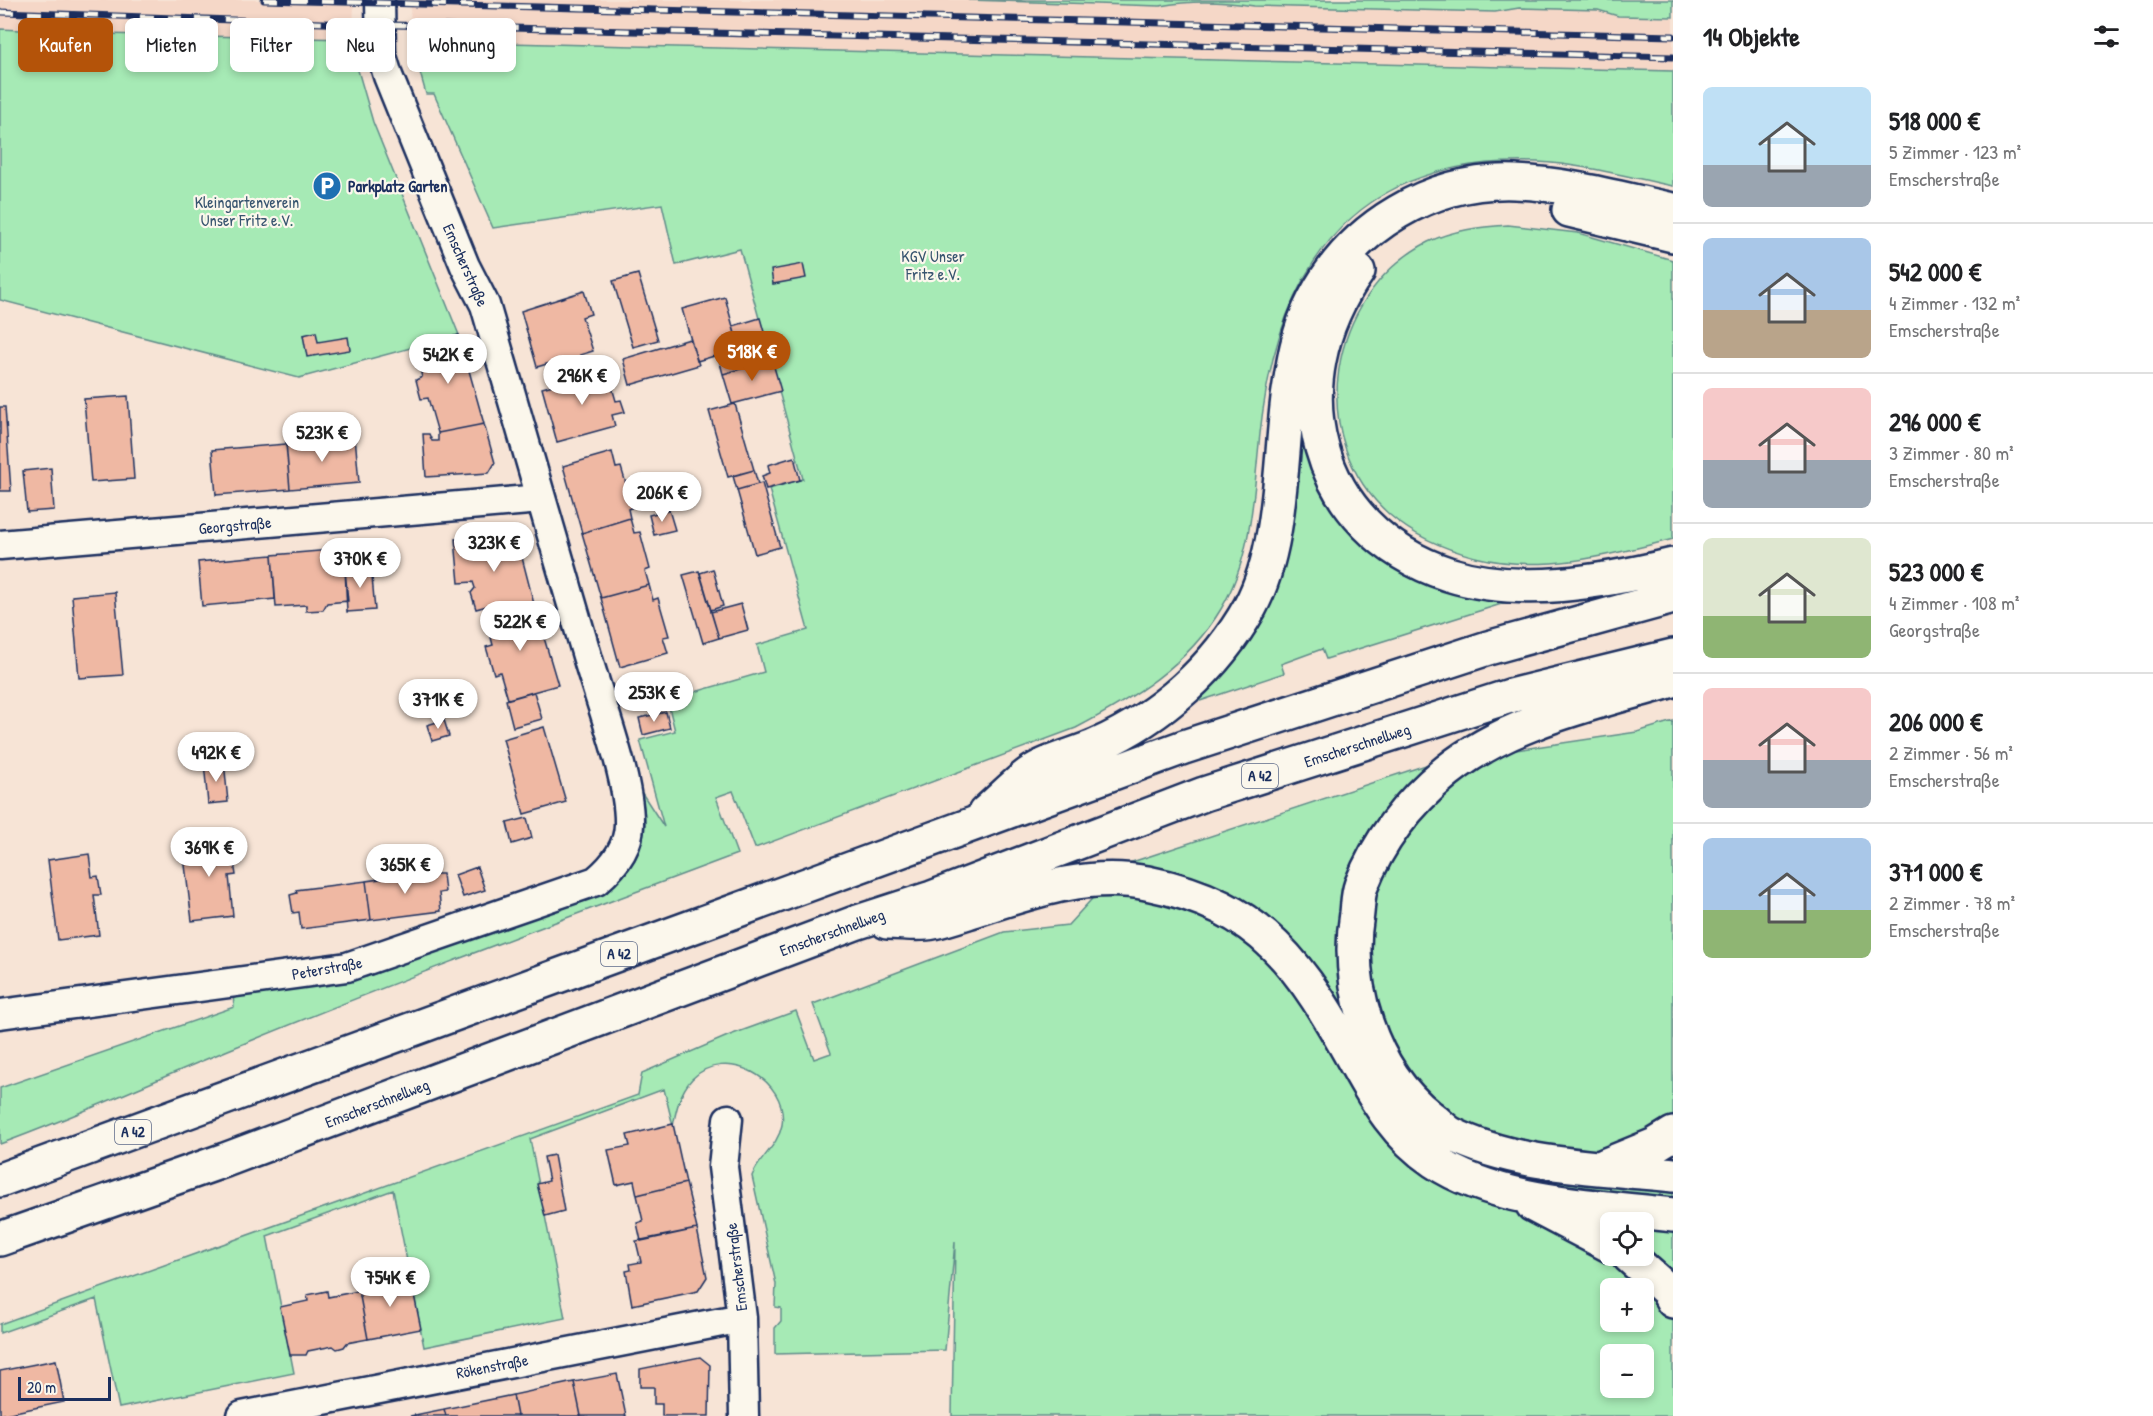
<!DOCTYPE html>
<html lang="de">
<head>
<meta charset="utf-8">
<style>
  :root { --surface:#fff; --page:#f6f6f6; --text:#202124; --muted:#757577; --line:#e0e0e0; --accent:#b45309 }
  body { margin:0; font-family:"Patrick Hand",sans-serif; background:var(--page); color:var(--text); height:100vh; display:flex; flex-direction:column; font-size:22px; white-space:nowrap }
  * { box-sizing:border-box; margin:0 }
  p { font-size:20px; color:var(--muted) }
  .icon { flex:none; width:33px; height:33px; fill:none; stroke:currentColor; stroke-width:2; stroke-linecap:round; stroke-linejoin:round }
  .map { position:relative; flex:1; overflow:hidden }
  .side { display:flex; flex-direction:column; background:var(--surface); width:480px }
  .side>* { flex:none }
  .top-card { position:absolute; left:18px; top:18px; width:570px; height:54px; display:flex; gap:12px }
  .fabs { position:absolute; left:1600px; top:1212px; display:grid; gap:12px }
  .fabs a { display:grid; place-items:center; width:54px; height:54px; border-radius:9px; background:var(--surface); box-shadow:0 3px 9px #0003; font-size:30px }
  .scale { position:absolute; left:18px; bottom:15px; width:93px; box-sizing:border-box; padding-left:6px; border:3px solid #1b2f5e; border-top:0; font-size:16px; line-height:21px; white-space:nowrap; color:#1b2f5e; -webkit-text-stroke:4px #fbf7ec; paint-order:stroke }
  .price { position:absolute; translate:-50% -51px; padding:0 14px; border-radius:21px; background:#fff; color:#222; font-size:20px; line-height:39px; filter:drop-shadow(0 2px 3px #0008) }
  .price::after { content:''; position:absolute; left:50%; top:36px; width:18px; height:14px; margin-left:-9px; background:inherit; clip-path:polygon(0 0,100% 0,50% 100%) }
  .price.on { background:var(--accent); color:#fff }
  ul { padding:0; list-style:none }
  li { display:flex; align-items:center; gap:18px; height:150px; padding:0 30px }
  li+li { border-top:2px solid var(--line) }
  li span { display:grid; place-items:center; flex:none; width:168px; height:120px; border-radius:9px; color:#555 }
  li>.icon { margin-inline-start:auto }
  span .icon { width:72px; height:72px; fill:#fffc; stroke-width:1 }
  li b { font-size:26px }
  h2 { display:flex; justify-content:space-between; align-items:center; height:72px; padding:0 30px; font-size:26px }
  .tag { padding:0 21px; border-radius:9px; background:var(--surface); box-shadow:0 3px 9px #0003; font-size:21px; line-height:54px }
  .tag.on { background:var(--accent); color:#fff }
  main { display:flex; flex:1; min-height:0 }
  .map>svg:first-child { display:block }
</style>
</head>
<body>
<main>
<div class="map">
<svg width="1673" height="1416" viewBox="0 0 1673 1416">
  <rect width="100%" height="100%" fill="#f7e4d6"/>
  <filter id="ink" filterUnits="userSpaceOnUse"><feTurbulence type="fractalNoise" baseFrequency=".0167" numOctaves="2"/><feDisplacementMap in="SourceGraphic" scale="12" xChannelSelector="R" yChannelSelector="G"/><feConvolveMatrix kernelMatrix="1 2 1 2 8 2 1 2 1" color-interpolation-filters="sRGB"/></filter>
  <g filter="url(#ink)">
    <path fill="#f5d7c7" d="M 0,0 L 354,0 L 353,39 L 100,34 L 0,29 Z
      M 410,0 L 968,0 L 1160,6 L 1181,0 L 1226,1 L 1254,6 L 1495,12 L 1519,8 L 1598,10 L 1618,16 L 1673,18 L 1673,71 L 507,43 L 464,45 L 446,41 L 411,40 Z"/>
    <path fill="#a6eab5" stroke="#608c8a" stroke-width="1.5" fill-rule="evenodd" d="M 968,0 L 1673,0 L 1673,17 L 1618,16 L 1598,10 L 1519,8 L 1495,12 L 1254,6 C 1222,1 1192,0 1160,6 Z
      M 0,29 L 100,34 L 353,39 L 353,53 L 373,122 L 459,335 L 299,378 L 0,300 Z
      M 411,40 L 481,46 L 507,43 L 1673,71 L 1673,186 C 1629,177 1582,164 1537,162 C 1367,155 1286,251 1263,410 C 1253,477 1257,549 1221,609 C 1187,666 1133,698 1076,728 L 755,848 L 733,791 L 716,797 L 737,854 C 572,916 406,977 243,1044 C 161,1077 83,1114 0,1144 L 0,1088 L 234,1007 L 233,994 L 366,977 L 601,890 C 639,860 654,840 640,790 L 664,827 L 640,740 L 675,731 L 664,687 L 688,694 L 764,672 L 757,645 L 808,630 L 769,489 L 803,479 L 740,249 L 676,265 L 662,204 L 493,228 L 434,94 L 426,94 Z
      M 1508,225 L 1578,233 L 1673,260 L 1673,539 C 1611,555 1540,574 1475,557 C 1445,549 1414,536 1390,515 C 1303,439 1328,294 1428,242 C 1453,230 1480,227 1508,225 Z
      M 1300,418 L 1332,501 L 1511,601 L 1326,659 L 1322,649 L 1281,664 L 1284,673 L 1200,701 L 1199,698 L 1244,646 Z
      M 1673,721 L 1673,1416 L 952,1416 L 955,1242 L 945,1350 L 775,1354 L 775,1328 L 781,1321 L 781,1308 L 775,1307 L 776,1284 L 752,1176 C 759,1158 778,1146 782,1125 C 789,1079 725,1045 692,1079 C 680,1092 676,1110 673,1126 L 664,1089 L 530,1139 L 565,1318 L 424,1347 L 393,1190 L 267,1236 L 294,1373 L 119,1408 L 96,1299 L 0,1333 L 0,1324 L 638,1095 L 642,1073 L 730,1035 L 796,1011 L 814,1059 L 831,1053 L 813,1004 L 1004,932 L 1068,925 L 1123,865 L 1435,762 L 1637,732 ZM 1611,1222 L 1644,1222 L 1644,1256 L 1611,1256 ZM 1611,1288 L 1644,1288 L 1644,1322 L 1611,1322 ZM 1611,1354 L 1644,1354 L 1644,1388 L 1611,1388 Z"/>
    <path fill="#efb8a3" stroke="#1b2f5e" stroke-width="1.5" d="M 803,264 L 806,278 L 773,284 L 771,270 Z
      M 638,274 L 658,340 L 633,347 L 613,281 Z
      M 584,291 L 591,314 L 582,317 L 593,351 L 580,355 L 583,361 L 562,367 L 560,360 L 537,367 L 521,311 Z
      M 725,297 L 739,349 L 697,361 L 682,309 Z
      M 760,318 L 772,360 L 723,374 L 718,355 L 739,349 L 733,326 Z
      M 316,332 L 318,342 L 348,337 L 350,350 L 307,357 L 303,335 Z
      M 459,335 L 484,424 L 438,433 L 428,398 L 421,399 L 416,380 L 422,377 L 414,347 Z
      M 690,339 L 699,365 L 630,385 L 623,359 Z
      M 772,360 L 781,391 L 732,404 L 723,374 Z
      M 607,370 L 616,401 L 621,400 L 625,412 L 612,415 L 615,426 L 557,442 L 542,388 Z
      M 128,396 L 134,479 L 91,482 L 84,399 Z
      M 735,404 L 754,470 L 728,477 L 709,411 Z
      M 0,407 L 5,407 L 11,491 L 0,491 Z
      M 484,424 L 495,463 L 489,473 L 426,477 L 423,434 L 429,434 L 432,441 L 438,441 L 438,433 Z
      M 355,436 L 359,483 L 290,489 L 286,442 Z
      M 286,444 L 290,489 L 216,495 L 212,450 Z
      M 612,452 L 616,468 L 621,467 L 633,507 L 628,509 L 630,518 L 582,533 L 563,466 Z
      M 794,457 L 800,480 L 766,489 L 762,476 L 770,473 L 768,465 Z
      M 51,468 L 54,510 L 27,512 L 23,471 Z
      M 754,470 L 758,484 L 737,490 L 733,476 Z
      M 762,483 L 780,547 L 755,554 L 737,490 Z
      M 669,510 L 675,530 L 654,535 L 649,515 Z
      M 630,518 L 634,533 L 640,532 L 650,569 L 645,571 L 649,585 L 601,598 L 582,533 Z
      M 507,536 L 518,542 L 534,604 L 490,617 L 487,606 L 476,609 L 471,593 L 475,588 L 473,582 L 459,583 L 455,539 Z
      M 343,549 L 348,601 L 327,603 L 323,610 L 306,611 L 306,605 L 276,607 L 272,555 Z
      M 272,555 L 275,599 L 202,606 L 198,562 Z
      M 371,566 L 375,610 L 347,612 L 345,568 Z
      M 713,569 L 723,606 L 711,610 L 700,573 Z
      M 699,571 L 719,638 L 703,643 L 683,575 Z
      M 649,585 L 653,600 L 658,598 L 669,636 L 663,637 L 668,653 L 620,667 L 601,598 Z
      M 115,592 L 123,675 L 79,678 L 72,596 Z
      M 534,604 L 558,685 L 508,699 L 500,672 L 494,674 L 486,647 L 493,645 L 486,618 Z
      M 741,604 L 748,630 L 719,638 L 711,612 Z
      M 534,692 L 542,719 L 513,727 L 506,700 Z
      M 666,712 L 670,728 L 643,735 L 639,718 Z
      M 444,720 L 449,736 L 432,741 L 427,725 Z
      M 544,727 L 566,802 L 524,814 L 503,739 Z
      M 224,761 L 228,802 L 208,804 L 204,763 Z
      M 527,818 L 532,838 L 512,844 L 507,823 Z
      M 223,836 L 227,858 L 233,857 L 236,875 L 229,876 L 233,916 L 192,921 L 182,841 Z
      M 89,854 L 92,877 L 98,876 L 101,895 L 94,895 L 99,935 L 58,940 L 48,860 Z
      M 477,867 L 485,890 L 463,897 L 455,875 Z
      M 436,871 L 436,874 L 443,874 L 445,892 L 439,893 L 441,911 L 371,920 L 366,881 Z
      M 366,881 L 371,920 L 301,929 L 299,912 L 293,913 L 290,895 L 297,893 L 296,890 Z
      M 673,1124 L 686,1183 L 637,1195 L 634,1181 L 616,1185 L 608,1150 L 630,1146 L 627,1135 Z
      M 554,1155 L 564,1211 L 545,1216 L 537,1184 L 549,1181 L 544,1157 Z
      M 686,1183 L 697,1229 L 641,1241 L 637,1223 L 643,1221 L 637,1195 Z
      M 697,1229 L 707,1277 L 698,1291 L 632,1305 L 626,1271 L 631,1270 L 630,1264 L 641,1262 L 636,1241 Z
      M 396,1276 L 398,1283 L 411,1280 L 421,1329 L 368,1339 L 359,1291 L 377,1287 L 376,1280 Z
      M 327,1291 L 328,1297 L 359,1291 L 368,1339 L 347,1343 L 344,1347 L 337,1349 L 333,1346 L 308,1351 L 306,1355 L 290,1355 L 280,1307 L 308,1301 L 307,1295 Z
      M 700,1357 L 710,1365 L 709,1416 L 662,1416 L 662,1404 L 654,1404 L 654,1387 L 640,1387 L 640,1369 Z
      M 56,1360 L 64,1402 L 0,1415 L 0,1371 Z
      M 617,1374 L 626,1416 L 581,1416 L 574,1382 Z
      M 574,1382 L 581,1416 L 517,1416 L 513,1395 Z
      M 513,1395 L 517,1416 L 446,1416 L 444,1409 Z
      M 444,1409 L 446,1416 L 410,1416 Z"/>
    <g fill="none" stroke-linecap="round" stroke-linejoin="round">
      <g stroke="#1b2f5e" stroke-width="33">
        <path id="minor" d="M 0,545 L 541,499
          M 0,1014 L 347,967 L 596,881 C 614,866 629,848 629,824 C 630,779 600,702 587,656 C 553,539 519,422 485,305 L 465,266 L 388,76 L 381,53 L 380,0
          M 728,1119 L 723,1167 L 742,1318 L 744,1416
          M 242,1416 L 742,1318"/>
      </g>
      <g stroke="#1b2f5e" stroke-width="38">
        <path id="motorway" d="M 1569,210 L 1673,235
          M 1358,271 C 1278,383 1312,529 1448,574 C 1520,597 1602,582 1673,565
          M 1673,680 C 1597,703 1510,720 1447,771 C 1409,802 1379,840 1361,886 C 1358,894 1358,904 1357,913 C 1345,986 1371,1070 1430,1117 C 1437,1122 1444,1130 1451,1134 C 1518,1167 1600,1167 1673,1175
          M 985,813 C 1000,800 1014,785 1029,774 C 1049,760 1077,755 1098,745 C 1162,716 1216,668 1250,607 C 1282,548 1280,463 1288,398 C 1293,364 1298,330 1314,300 C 1352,226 1432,179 1515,182 C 1568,184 1621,199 1673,210
          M 887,922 C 902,922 919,925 933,922 C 947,919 961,914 974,910 C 1030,892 1087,871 1147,883 C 1263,906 1302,967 1356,1064 C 1377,1102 1397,1136 1434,1161 C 1498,1204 1598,1206 1673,1215
          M 1606,1165 L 1655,1145 L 1673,1134
          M 0,1180 L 1184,747 L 1488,648 L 1673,597
          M 1533,1205 L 1611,1246
          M 0,1239 L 225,1160 L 855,923 L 932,898 L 1204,794 L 1510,696 L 1673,656
          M 1629,1256 L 1667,1290 L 1673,1301"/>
      </g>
      <use href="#minor" stroke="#fbf7ec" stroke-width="28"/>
      <use href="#motorway" stroke="#fbf7ec" stroke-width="33"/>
      <g stroke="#1b2f5e" stroke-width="7">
        <path id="rail" d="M 264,0 L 1673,36
          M 0,12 L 353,24 L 1673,57"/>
      </g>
      <use href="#rail" stroke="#fbf7ec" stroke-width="4.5" stroke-dasharray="14" stroke-linecap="butt"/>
    </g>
  </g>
  <defs>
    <g id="parking-disc" transform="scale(1.5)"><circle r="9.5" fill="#1f6fb2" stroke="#fbf7ec"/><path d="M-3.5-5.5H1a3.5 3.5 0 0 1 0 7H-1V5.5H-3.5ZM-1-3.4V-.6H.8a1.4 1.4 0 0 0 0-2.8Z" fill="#fff"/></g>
  </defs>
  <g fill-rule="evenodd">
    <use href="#parking-disc" x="327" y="186"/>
  </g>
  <g text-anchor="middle" stroke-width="4.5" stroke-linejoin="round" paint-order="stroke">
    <g fill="#fbf7ec" stroke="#5e6b89" stroke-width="1.5">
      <rect x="1242" y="764" width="36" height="24" rx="4.5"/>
      <rect x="601" y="942" width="36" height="24" rx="4.5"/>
      <rect x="115" y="1120" width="36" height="24" rx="4.5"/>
    </g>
    <g font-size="15" font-weight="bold" fill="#1b2f5e">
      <text x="1260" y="781">A 42</text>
      <text x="619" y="959">A 42</text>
      <text x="133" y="1137">A 42</text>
    </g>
    <g font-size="16" font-weight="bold" fill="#1b2f5e" stroke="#fbf7ec" text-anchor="start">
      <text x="348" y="192">Parkplatz Garten</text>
    </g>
    <g font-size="16" fill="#37546f" stroke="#fbf7ec">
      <text x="247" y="208">Kleingartenverein<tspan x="247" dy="18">Unser Fritz e.V.</tspan></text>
      <text x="933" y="262">KGV Unser<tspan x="933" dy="18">Fritz e.V.</tspan></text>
    </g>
    <g font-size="16" fill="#1b2f5e" stroke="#fbf7ec">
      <text transform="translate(466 265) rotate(66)" y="6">Emscherstraße</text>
      <text transform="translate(235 525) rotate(-5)" y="6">Georgstraße</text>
      <text transform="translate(1357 745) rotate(-18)" y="6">Emscherschnellweg</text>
      <text transform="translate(832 932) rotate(-20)" y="6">Emscherschnellweg</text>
      <text transform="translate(327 968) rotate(-10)" y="6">Peterstraße</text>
      <text transform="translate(377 1103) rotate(-21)" y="6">Emscherschnellweg</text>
      <text transform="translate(736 1267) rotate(-97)" y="6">Emscherstraße</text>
      <text transform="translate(492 1366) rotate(-11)" y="6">Rökenstraße</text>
    </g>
  </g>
</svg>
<div class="fabs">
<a><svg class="icon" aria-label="locate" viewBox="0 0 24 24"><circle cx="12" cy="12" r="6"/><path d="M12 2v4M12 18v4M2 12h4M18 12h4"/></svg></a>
<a>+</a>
<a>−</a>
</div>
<div class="scale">20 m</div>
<b class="price on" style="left:752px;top:382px">518K €</b>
<b class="price" style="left:448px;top:385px">542K €</b>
<b class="price" style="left:582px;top:406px">296K €</b>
<b class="price" style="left:322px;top:463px">523K €</b>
<b class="price" style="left:662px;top:523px">206K €</b>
<b class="price" style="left:494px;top:573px">323K €</b>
<b class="price" style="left:360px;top:589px">370K €</b>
<b class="price" style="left:520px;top:652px">522K €</b>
<b class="price" style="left:654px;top:723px">253K €</b>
<b class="price" style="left:438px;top:730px">371K €</b>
<b class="price" style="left:216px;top:783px">492K €</b>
<b class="price" style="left:209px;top:878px">369K €</b>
<b class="price" style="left:405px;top:895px">365K €</b>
<b class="price" style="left:390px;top:1308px">754K €</b>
<div class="top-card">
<a class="tag on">Kaufen</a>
<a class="tag">Mieten</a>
<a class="tag">Filter</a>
<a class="tag">Neu</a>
<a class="tag">Wohnung</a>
</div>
</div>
<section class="side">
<h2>14 Objekte<svg class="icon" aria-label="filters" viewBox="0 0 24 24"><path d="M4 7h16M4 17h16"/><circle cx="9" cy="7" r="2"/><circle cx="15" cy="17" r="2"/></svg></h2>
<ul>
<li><span style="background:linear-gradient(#bfe0f5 65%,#9aa5b1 0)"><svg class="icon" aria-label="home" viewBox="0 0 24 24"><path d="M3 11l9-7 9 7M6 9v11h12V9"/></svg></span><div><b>518 000 €</b><p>5 Zimmer · 123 m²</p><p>Emscherstraße</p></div></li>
<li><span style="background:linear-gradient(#a9c7e8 60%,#b9a48a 0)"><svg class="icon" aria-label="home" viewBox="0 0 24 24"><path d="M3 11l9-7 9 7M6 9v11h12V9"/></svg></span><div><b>542 000 €</b><p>4 Zimmer · 132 m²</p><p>Emscherstraße</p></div></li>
<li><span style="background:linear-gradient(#f6c9c9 60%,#9aa5b1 0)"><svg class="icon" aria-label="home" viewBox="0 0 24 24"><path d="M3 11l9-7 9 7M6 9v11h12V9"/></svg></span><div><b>296 000 €</b><p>3 Zimmer · 80 m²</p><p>Emscherstraße</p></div></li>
<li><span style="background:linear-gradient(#dfe7d0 65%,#8fb573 0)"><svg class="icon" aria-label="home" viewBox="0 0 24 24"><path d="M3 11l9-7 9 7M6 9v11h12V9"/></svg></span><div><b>523 000 €</b><p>4 Zimmer · 108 m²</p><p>Georgstraße</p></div></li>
<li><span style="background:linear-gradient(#f6c9c9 60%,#9aa5b1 0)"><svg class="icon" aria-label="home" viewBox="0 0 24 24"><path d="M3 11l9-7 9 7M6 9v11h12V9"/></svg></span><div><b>206 000 €</b><p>2 Zimmer · 56 m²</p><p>Emscherstraße</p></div></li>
<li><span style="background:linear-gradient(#a9c7e8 60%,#8fb573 0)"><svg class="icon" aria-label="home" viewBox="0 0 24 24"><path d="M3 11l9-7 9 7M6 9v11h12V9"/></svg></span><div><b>371 000 €</b><p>2 Zimmer · 78 m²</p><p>Emscherstraße</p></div></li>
</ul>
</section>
</main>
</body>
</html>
